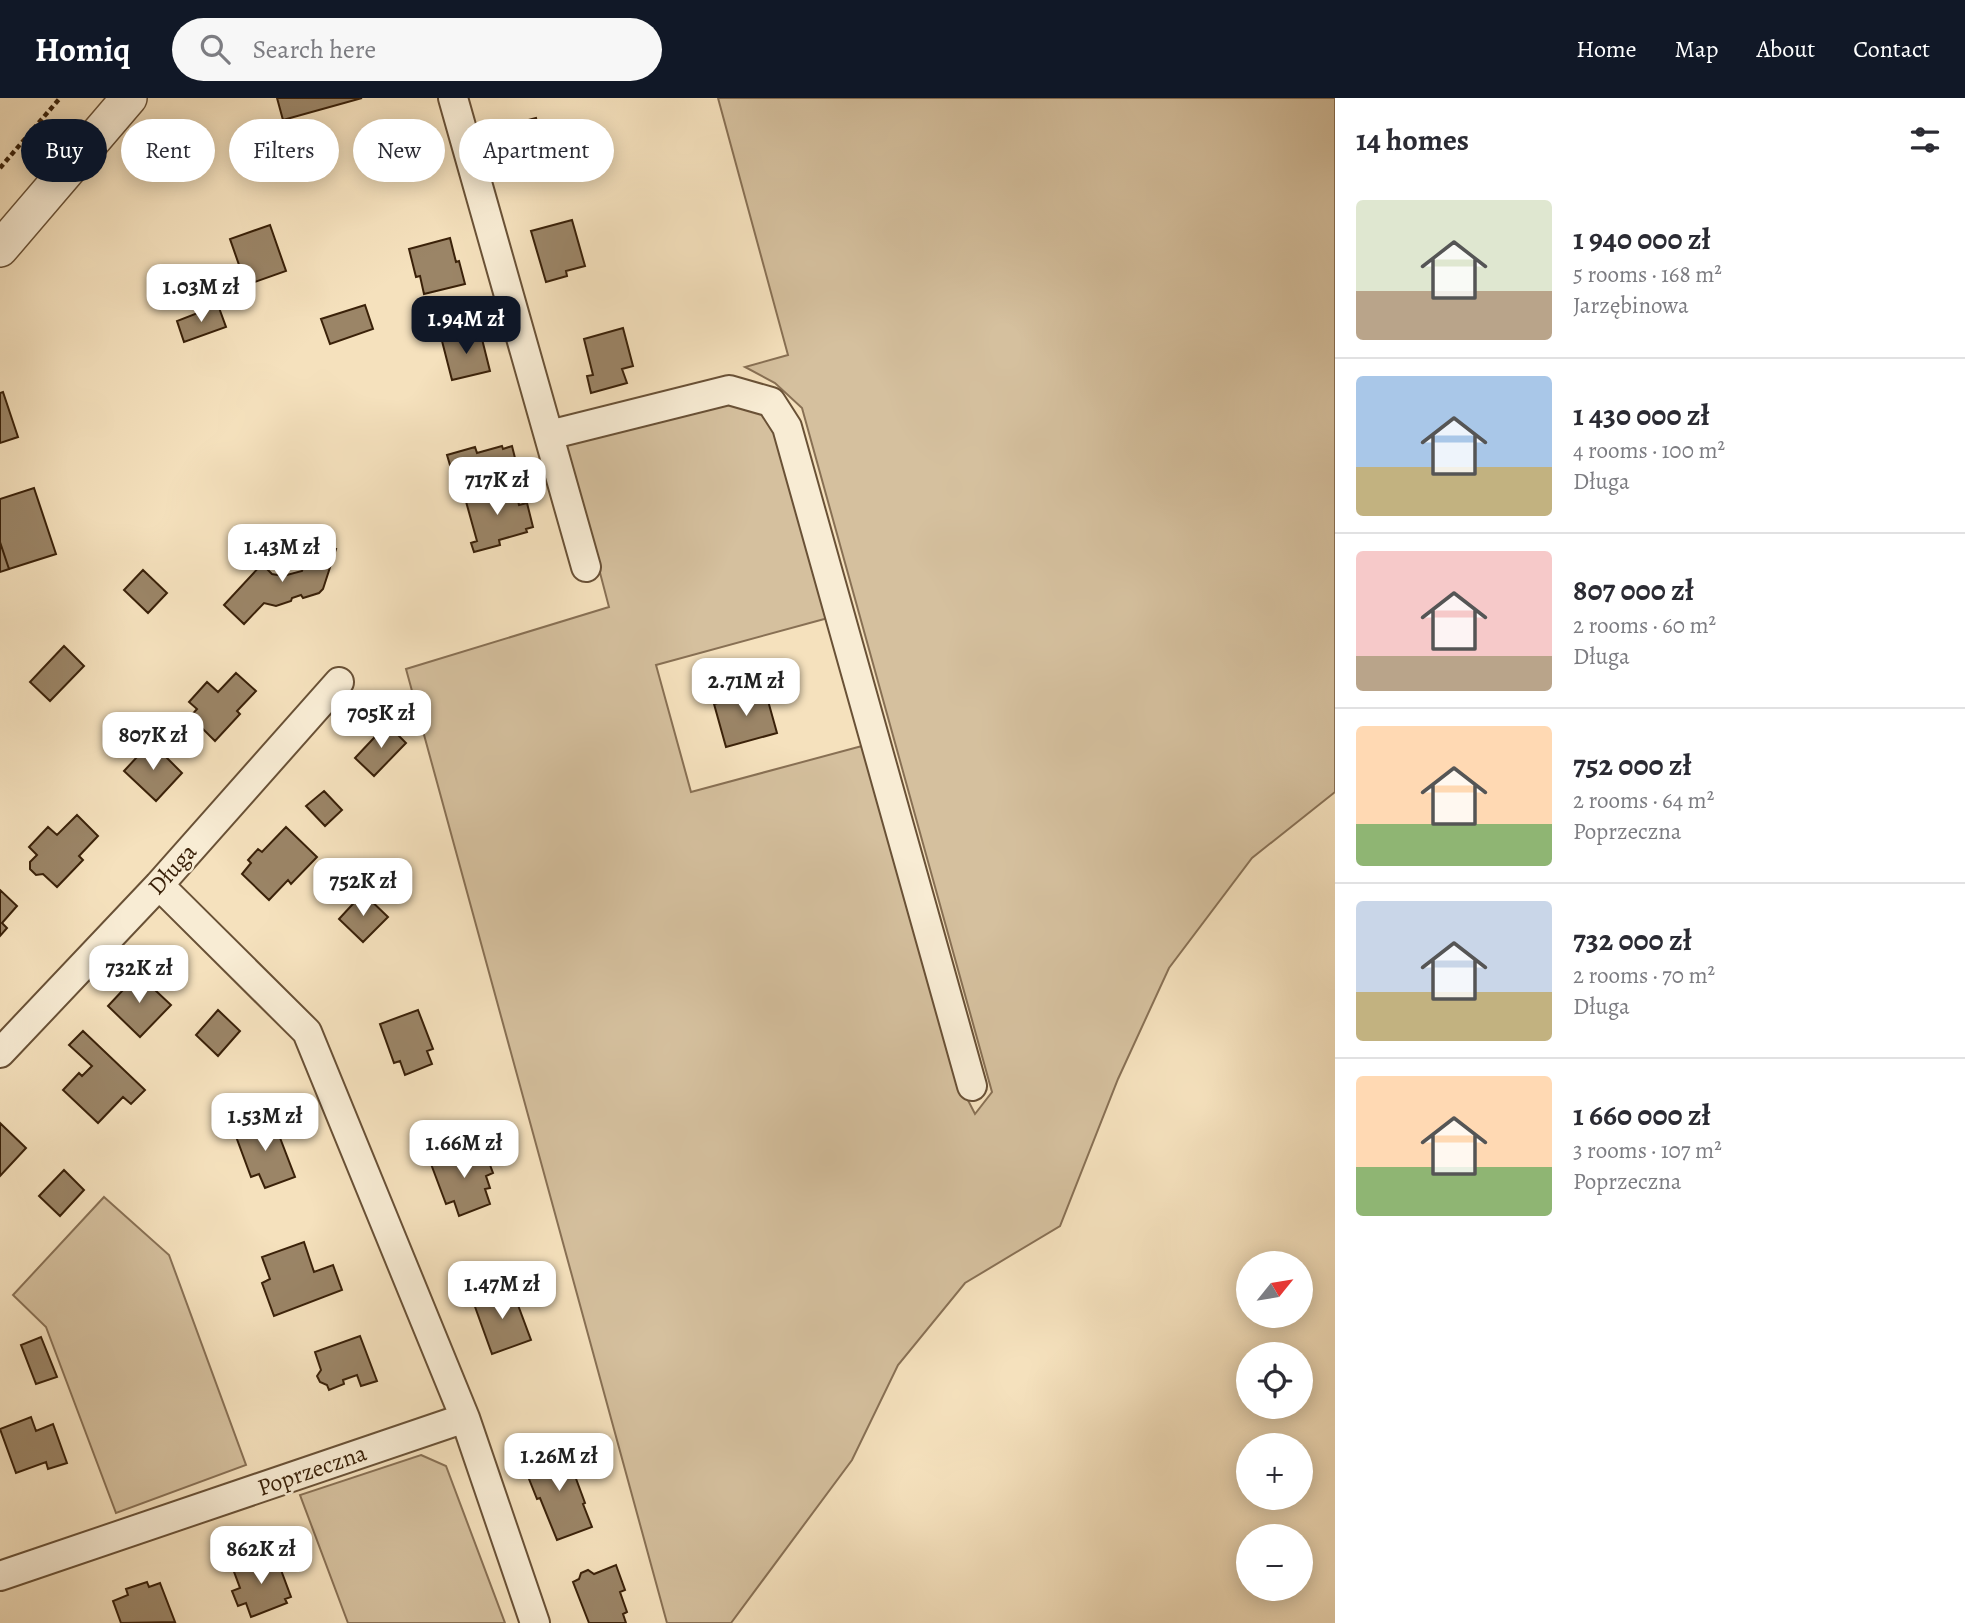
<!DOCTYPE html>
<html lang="en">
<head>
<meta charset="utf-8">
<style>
  :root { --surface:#fff; --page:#f7f7f7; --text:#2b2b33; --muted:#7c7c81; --line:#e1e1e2; --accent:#111827 }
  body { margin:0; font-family:Alegreya,serif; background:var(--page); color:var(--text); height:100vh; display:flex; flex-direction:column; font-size:26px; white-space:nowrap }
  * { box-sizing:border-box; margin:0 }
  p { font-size:23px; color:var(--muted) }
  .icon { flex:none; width:38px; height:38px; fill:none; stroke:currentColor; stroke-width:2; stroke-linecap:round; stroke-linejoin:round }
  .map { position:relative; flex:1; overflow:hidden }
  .side { display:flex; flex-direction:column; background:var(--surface); width:630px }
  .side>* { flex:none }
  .banner { position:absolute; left:21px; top:21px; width:665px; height:63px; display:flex; gap:14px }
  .needle { width:46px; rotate:60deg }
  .buttons { position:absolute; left:1236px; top:1153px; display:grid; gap:14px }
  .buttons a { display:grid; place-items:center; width:77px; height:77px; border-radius:50%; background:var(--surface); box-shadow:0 4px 18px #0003; font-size:35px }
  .price { position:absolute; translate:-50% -60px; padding:0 16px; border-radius:14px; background:#fff; color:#222; font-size:23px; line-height:46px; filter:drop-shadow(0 2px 4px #0008) }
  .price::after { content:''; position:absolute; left:50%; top:42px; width:21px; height:16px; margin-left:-10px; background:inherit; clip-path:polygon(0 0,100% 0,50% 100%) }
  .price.current { background:var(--accent); color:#fff }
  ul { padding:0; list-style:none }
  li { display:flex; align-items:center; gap:21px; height:175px; padding:0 21px }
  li+li { border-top:2px solid var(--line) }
  li span { display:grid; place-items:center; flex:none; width:196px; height:140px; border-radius:7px; color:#555 }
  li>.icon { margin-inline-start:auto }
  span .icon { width:84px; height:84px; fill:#fffc; stroke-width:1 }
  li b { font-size:30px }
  h2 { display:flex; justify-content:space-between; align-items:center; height:84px; padding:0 21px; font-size:30px }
  .tag { padding:0 24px; border-radius:32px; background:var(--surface); box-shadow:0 4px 18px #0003; font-size:24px; line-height:63px }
  .tag.current { background:var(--accent); color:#fff }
  header { display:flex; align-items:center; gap:42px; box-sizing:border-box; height:98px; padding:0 35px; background:var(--accent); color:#fff }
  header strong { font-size:33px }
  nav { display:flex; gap:38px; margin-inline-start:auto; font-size:24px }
  .search { width:490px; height:63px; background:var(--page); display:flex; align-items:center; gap:18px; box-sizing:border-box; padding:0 24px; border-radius:38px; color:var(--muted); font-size:26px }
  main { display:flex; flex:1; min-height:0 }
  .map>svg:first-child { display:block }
</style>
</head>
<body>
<header>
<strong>Homiq</strong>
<div class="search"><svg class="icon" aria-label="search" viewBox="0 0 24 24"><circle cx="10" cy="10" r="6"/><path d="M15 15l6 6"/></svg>Search here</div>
<nav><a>Home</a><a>Map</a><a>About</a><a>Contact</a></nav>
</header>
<main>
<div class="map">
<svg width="1335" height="1525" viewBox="0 0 1335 1525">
  <rect width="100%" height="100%" fill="#f5e1bd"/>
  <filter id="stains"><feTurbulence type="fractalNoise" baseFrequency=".00286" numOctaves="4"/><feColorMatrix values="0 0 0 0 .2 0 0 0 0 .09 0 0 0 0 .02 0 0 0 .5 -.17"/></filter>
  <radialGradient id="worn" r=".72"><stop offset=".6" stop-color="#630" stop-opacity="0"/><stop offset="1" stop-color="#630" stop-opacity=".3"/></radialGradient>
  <path fill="#d5c09e" stroke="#887054" stroke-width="2" d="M 718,0 L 1335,0 L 1335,694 L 1252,760 L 1169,870 L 1118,981 L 1060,1128 L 965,1185 L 898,1267 L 852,1362 L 731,1525 L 667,1525 L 406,571 L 609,509 L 566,345 L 735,304 L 764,315 L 776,332 L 828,520 L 656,567 L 691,694 L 862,648 L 954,975 L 975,1016 L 992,994 L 802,310 L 775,285 L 745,269 L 788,257 Z
    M 104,1099 L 169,1157 L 246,1367 L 116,1415 L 46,1229 L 13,1197 Z
    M 421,1357 L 446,1368 L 505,1525 L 348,1525 L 300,1397 Z"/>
  <path fill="#9b8567" stroke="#3a2109" stroke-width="2" d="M 277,0 L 362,0 L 283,22 Z
    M 536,20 L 547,63 L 512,72 L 501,29 Z
    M 556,26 L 560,39 L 574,35 L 579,53 L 547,63 L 539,31 Z
    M 572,122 L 585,168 L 566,173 L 567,178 L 546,184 L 531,133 Z
    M 270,127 L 286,173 L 246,187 L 230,141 Z
    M 450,140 L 456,164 L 459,163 L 465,186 L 424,196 L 420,178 L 416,179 L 409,151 Z
    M 218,207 L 226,229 L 184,244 L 177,223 Z
    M 365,207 L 373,231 L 330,246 L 321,221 Z
    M 623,230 L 633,268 L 622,271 L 627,285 L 591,295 L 587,278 L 593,277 L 584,241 Z
    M 480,233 L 490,273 L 452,282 L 442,243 Z
    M 3,294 L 18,339 L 0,345 L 0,295 Z
    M 502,348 L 503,351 L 512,348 L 518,372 L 510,374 L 514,386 L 465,400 L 455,366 L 450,367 L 447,357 L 475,349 L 477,355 Z
    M 514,386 L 519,407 L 527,405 L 533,429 L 526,431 L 527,434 L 499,442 L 500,447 L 474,454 L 471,445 L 477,443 L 465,400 Z
    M 34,390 L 56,456 L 9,471 L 0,444 L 0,401 Z
    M 0,444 L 9,471 L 0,474 Z
    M 310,444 L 336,451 L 323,491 L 319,495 L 303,500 L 301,497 L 292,500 L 291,503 L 276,508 L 264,505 L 244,526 L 224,507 L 262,466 L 272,476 L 283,478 L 302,473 Z
    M 143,472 L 167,495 L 148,515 L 124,492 Z
    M 64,548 L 84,568 L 50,603 L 30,584 Z
    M 236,575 L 256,593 L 237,613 L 240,616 L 215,643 L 203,631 L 196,633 L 189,626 L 190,619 L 197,611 L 189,604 L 207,584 L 218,594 Z
    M 765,592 L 777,635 L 726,649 L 714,606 Z
    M 387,626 L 406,645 L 374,678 L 355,660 Z
    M 151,644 L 182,675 L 156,703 L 124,673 Z
    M 324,693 L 342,712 L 325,728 L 306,708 Z
    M 77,717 L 98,738 L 79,758 L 83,762 L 57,789 L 43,776 L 36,777 L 30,771 L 30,764 L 37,757 L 29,749 L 48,729 L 57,737 Z
    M 286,729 L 317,759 L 291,786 L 288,782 L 269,802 L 242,776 L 251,765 L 248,762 L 258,751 L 262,754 Z
    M 0,792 L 17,808 L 2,825 L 7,830 L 0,838 Z
    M 363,795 L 388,819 L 363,844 L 339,821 Z
    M 138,876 L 171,907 L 140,939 L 108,908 Z
    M 218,912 L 240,933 L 218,958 L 196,937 Z
    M 418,912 L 433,951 L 427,953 L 432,966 L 405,977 L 400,963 L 394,965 L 380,926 Z
    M 83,933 L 145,992 L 131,1006 L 123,999 L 98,1025 L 63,992 L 79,975 L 82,978 L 92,968 L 69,947 Z
    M 272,1019 L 295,1079 L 265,1090 L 259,1076 L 251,1079 L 234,1033 Z
    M 0,1025 L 26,1050 L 0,1078 Z
    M 476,1050 L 480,1062 L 487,1059 L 493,1075 L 486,1078 L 490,1090 L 485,1091 L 490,1106 L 459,1118 L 454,1103 L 446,1106 L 431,1066 L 444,1062 L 445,1056 L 459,1051 L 463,1054 Z
    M 64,1072 L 84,1092 L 60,1118 L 39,1098 Z
    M 304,1144 L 314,1174 L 333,1167 L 342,1192 L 274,1218 L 262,1185 L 270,1181 L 262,1159 Z
    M 512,1191 L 531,1242 L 492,1256 L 474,1206 L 479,1199 L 484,1197 L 490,1200 Z
    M 360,1238 L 377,1283 L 361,1288 L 357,1277 L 343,1282 L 344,1286 L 329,1292 L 327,1287 L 320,1284 L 317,1278 L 321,1272 L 315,1254 Z
    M 41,1239 L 57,1279 L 36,1286 L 21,1247 Z
    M 31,1319 L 36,1333 L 53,1326 L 67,1365 L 48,1371 L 46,1364 L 16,1375 L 0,1331 Z
    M 549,1351 L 554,1355 L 565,1351 L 585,1405 L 583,1406 L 592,1429 L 557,1442 L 540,1400 L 537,1401 L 529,1381 L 532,1379 L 527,1365 L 537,1361 L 539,1355 Z
    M 268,1458 L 271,1467 L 278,1464 L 291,1499 L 285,1501 L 287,1505 L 251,1519 L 246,1505 L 238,1508 L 232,1493 L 240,1490 L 233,1471 Z
    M 616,1467 L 625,1492 L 620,1494 L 627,1514 L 623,1516 L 626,1525 L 589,1525 L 573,1484 L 579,1481 L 581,1475 L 588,1472 L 594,1476 Z
    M 147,1484 L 149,1489 L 160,1485 L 175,1524 L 121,1525 L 113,1503 L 128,1497 L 126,1491 Z"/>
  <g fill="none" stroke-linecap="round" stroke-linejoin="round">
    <g stroke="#695136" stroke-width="32">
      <path id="minor" d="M 453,0 L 586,469
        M 549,337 L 729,292 L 771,304 L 787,329 L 972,988
        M 159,787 L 307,934 L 465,1320 L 535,1525
        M 0,955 L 159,787 L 339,584
        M 0,1478 L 465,1320"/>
    </g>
    <g stroke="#695136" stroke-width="38">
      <path id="tertiary" d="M 0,151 L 129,0"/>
    </g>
    <path stroke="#3a2109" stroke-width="4.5" stroke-dasharray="5 3.5" stroke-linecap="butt" d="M 0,70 L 60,0"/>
    <use href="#minor" stroke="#f8ecd4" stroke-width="28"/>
    <use href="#tertiary" stroke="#f8ecd4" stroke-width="35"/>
  </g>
  <g text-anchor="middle" stroke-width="5" stroke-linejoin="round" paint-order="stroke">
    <g font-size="24" fill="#3a2109" stroke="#f8ecd4">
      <text transform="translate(172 771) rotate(-48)" y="8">Długa</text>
      <text transform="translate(312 1372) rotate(-19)" y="8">Poprzeczna</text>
    </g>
  </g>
  <rect width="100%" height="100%" filter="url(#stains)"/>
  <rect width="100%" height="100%" fill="url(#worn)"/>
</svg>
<div class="buttons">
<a><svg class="needle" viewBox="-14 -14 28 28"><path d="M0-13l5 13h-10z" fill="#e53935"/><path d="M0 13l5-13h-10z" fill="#7c7c81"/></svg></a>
<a><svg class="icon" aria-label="locate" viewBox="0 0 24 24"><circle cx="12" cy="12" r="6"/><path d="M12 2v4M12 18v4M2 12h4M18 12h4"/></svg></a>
<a>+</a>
<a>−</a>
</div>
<b class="price" style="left:201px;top:226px">1.03M zł</b>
<b class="price current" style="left:466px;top:258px">1.94M zł</b>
<b class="price" style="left:497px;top:419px">717K zł</b>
<b class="price" style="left:282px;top:486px">1.43M zł</b>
<b class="price" style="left:746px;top:620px">2.71M zł</b>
<b class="price" style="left:381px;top:652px">705K zł</b>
<b class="price" style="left:153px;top:674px">807K zł</b>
<b class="price" style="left:363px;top:820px">752K zł</b>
<b class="price" style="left:139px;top:907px">732K zł</b>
<b class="price" style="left:265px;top:1055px">1.53M zł</b>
<b class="price" style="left:464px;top:1082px">1.66M zł</b>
<b class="price" style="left:502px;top:1223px">1.47M zł</b>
<b class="price" style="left:559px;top:1395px">1.26M zł</b>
<b class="price" style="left:261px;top:1488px">862K zł</b>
<div class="banner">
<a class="tag current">Buy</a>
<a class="tag">Rent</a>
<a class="tag">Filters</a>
<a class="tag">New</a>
<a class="tag">Apartment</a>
</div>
</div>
<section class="side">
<h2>14 homes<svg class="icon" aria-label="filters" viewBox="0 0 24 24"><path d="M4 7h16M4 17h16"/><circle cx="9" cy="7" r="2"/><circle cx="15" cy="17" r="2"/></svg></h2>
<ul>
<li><span style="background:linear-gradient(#dfe7d0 65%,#b9a48a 0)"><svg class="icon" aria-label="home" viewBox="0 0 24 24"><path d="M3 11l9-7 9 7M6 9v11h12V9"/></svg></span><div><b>1 940 000 zł</b><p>5 rooms · 168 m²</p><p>Jarzębinowa</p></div></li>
<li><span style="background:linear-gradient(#a9c7e8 65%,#c2b280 0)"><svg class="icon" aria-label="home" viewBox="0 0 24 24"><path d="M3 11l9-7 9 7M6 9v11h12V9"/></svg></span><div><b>1 430 000 zł</b><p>4 rooms · 100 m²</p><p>Długa</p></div></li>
<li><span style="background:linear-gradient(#f6c9c9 75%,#b9a48a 0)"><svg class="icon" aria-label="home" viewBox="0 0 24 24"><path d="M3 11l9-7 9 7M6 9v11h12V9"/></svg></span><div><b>807 000 zł</b><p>2 rooms · 60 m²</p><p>Długa</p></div></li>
<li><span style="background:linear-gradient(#ffd9b3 70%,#8fb573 0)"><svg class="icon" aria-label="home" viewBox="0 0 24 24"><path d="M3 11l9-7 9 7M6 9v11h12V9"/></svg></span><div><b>752 000 zł</b><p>2 rooms · 64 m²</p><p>Poprzeczna</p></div></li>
<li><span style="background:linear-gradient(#c9d6e8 65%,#c2b280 0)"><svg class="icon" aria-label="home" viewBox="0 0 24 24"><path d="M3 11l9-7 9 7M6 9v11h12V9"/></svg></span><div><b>732 000 zł</b><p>2 rooms · 70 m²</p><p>Długa</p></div></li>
<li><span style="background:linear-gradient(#ffd9b3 65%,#8fb573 0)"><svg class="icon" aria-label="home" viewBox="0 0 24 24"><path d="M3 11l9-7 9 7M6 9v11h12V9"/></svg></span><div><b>1 660 000 zł</b><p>3 rooms · 107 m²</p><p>Poprzeczna</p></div></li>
</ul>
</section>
</main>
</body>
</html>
